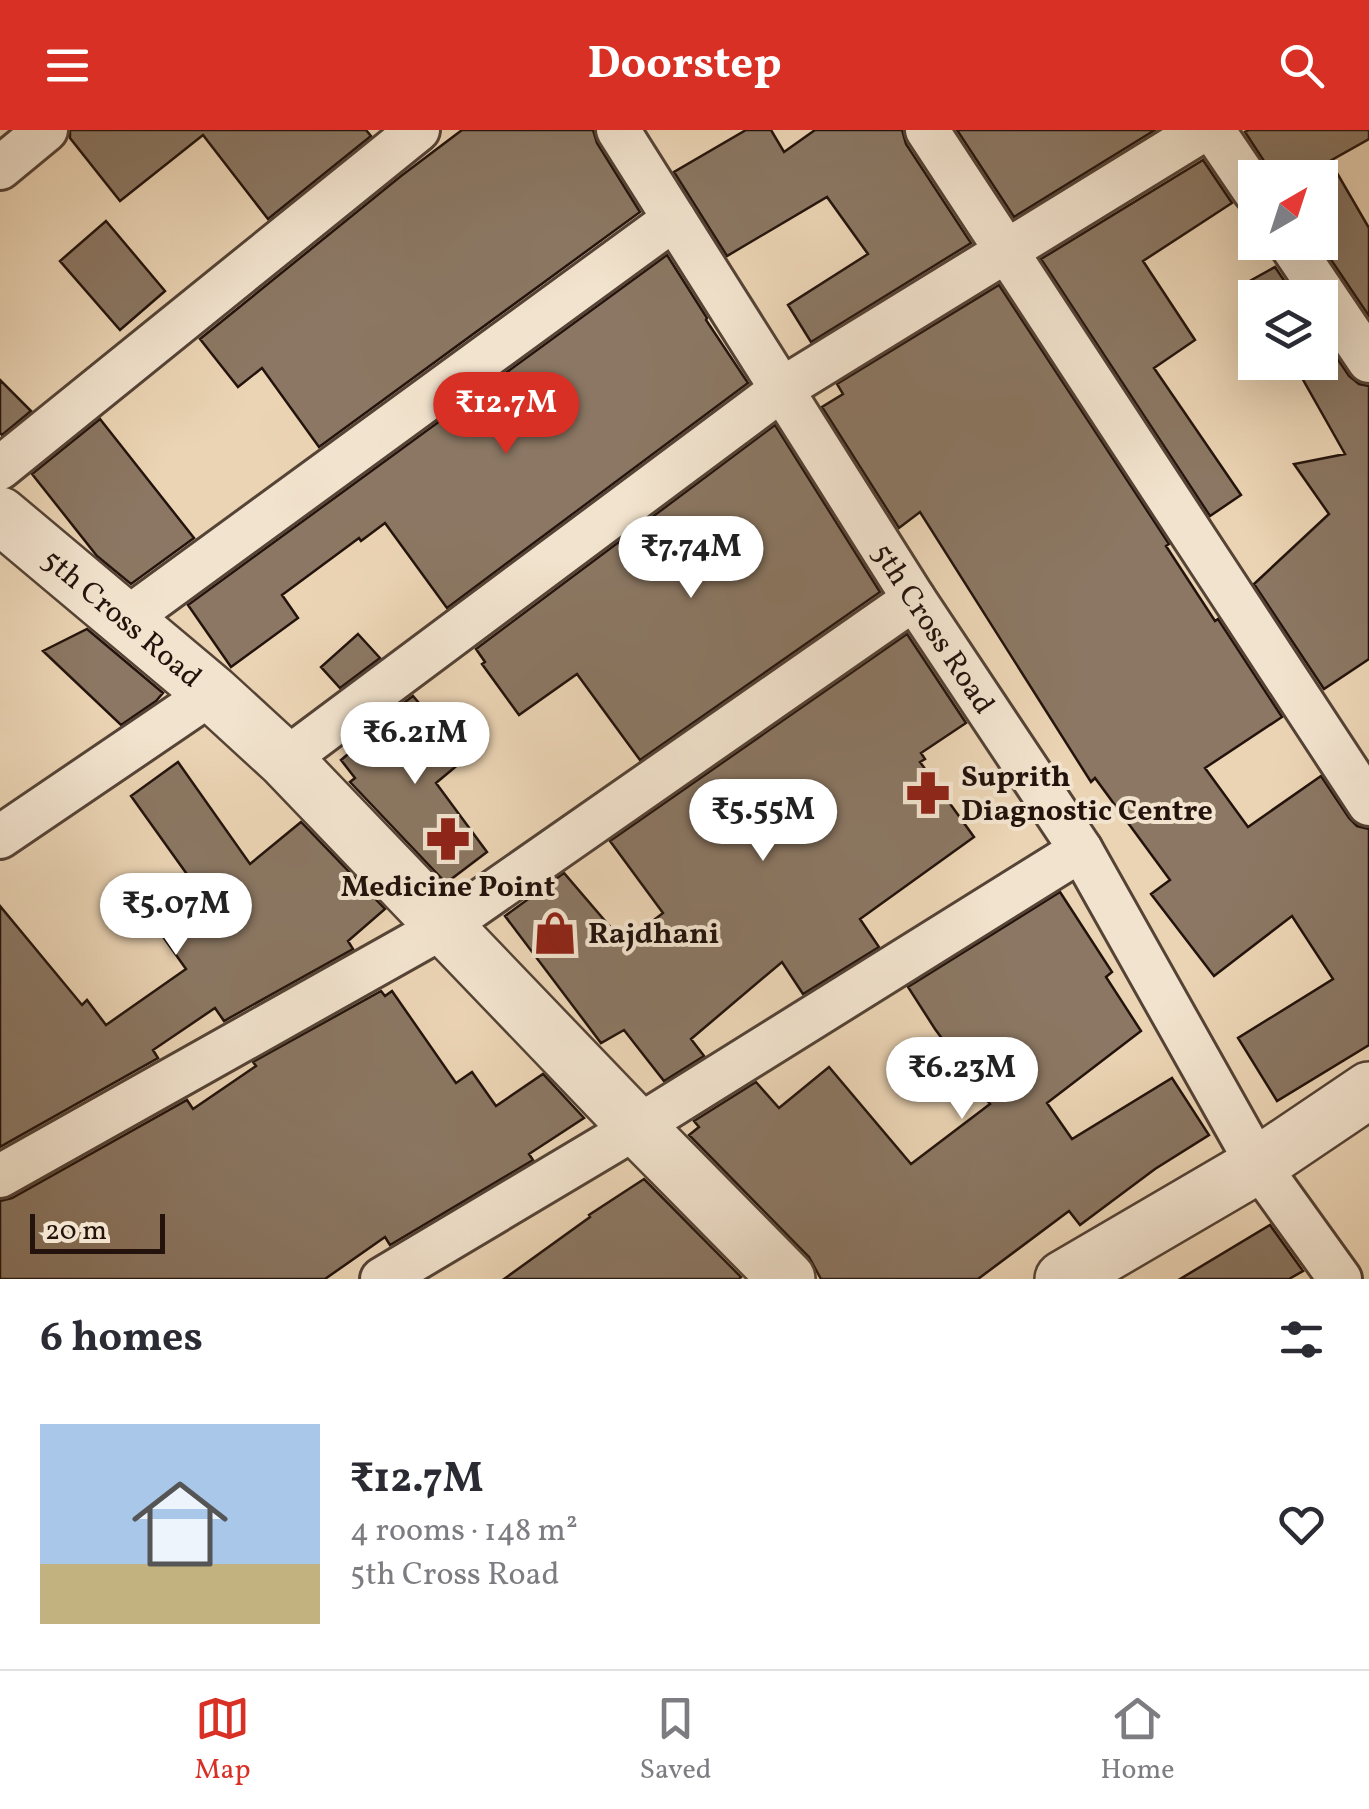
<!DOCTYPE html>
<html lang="en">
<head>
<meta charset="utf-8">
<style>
  :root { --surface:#fff; --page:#f7f7f7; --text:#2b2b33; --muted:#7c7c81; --line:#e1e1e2; --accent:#d93025 }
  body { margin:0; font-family:Vollkorn,serif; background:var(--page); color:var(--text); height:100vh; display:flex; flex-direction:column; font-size:38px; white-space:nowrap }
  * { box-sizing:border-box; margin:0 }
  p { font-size:32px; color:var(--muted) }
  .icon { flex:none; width:55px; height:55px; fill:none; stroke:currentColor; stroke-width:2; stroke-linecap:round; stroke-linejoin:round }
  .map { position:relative; height:1149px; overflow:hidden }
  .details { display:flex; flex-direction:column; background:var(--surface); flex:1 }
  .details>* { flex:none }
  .needle { width:65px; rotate:39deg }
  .fabs { position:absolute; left:1238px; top:30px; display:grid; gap:20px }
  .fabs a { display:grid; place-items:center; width:100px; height:100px; border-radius:0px; background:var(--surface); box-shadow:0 10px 40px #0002; font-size:50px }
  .scale { position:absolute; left:30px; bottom:25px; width:135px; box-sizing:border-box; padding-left:10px; border:5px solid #23130c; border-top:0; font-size:28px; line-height:35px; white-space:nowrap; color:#23130c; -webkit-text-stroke:8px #f2e3ce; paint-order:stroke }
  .price { position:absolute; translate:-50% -85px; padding:0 22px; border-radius:35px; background:#fff; color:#222; font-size:32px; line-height:65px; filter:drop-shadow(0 2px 5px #0008) }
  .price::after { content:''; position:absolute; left:50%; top:60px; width:30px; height:22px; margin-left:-15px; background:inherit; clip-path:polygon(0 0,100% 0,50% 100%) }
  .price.active { background:var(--accent); color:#fff }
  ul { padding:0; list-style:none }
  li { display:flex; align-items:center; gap:30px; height:250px; padding:0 40px }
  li+li { border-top:2px solid var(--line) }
  li span { display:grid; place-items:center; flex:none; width:280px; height:200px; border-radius:0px; color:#555 }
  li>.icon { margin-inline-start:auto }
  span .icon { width:120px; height:120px; fill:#fffc; stroke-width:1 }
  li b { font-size:42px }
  h2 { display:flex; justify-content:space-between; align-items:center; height:120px; padding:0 40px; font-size:42px }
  header { display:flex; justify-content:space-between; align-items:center; height:130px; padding:0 40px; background:var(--accent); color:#fff; font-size:45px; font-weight:700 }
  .tab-bar { display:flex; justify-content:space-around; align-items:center; height:140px; border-top:2px solid var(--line); background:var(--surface); font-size:28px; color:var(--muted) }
  .tab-bar a { display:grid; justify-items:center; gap:5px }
  .tab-bar .active { color:var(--accent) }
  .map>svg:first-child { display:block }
</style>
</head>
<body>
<header><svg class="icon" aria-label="menu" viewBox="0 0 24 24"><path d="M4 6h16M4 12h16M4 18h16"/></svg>Doorstep<svg class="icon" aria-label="search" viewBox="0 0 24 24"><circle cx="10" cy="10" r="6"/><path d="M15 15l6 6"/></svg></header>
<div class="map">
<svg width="1369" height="1149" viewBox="0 0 1369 1149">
  <rect width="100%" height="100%" fill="#ebd4b4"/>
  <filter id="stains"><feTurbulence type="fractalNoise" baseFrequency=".002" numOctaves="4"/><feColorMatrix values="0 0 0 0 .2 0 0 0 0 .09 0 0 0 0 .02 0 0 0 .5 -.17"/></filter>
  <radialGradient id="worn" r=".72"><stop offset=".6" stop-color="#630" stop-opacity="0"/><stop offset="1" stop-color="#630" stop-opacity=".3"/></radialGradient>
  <path fill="#8b7763" stroke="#23130c" stroke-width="2.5" d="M 70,0 L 366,0 L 371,6 L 268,89 L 203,5 L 120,71 L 70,8 Z
    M 462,0 L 593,0 L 597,13 L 640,82 L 319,317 L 262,238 L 238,257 L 200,209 L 401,46 Z
    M 746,0 L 771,0 L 784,22 L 815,0 L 902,0 L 906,14 L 971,113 L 811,212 L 788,175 L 868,124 L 827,67 L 727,126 L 674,42 Z
    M 957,0 L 1155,0 L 1014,87 Z
    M 1249,0 L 1369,0 L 1369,9 L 1330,31 L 1369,98 L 1369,186 L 1319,112 L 1320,48 L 1275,48 L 1245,2 Z
    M 1203,30 L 1232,73 L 1143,131 L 1195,210 L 1154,238 L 1241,365 L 1210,386 L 1041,129 Z
    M 106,91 L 165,161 L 120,200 L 60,131 Z
    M 667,125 L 707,188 L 706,190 L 748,253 L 447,478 L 385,393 L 361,411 L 359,408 L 282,465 L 298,488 L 231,537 L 188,475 Z
    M 1275,137 L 1296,168 L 1256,168 L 1248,152 Z
    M 999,155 L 1169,414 L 1166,416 L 1215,491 L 1218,489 L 1282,587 L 1205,638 L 1248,697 L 1321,646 L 1349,688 L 1357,696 L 1369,699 L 1369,915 L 1277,971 L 1238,908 L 1333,849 L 1292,786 L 1214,846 L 1151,764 L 1170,750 L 1095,648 L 1091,652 L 920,382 L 899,398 L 822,277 L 843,264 L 837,254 Z
    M 1320,203 L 1349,246 L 1359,254 L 1369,256 L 1369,529 L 1324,559 L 1254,454 L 1329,384 L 1294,334 L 1345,324 L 1293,232 L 1320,232 Z
    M 0,250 L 31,281 L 2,305 L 0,303 Z
    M 100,289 L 194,408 L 131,454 L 97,426 L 32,344 Z
    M 775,295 L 880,462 L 640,630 L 577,544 L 519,585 L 482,534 L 485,532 L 476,519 Z
    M 87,499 L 163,563 L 156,571 L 121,595 L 43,521 Z
    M 358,504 L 380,528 L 340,558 L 321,537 Z
    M 907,504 L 966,593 L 921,623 L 925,629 L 920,632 L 974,707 L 860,789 L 879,817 L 803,864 L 782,832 L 691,909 L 704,926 L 664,951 L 624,900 L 601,913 L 505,786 L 564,743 L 624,813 L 663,783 L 610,711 Z
    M 413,566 L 466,628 L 436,653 L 487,722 L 446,753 L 350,652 L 355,648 L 341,630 L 377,600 L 373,596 Z
    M 178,632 L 250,734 L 301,692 L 385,779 L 348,811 L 353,819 L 224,891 L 215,878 L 153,920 L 158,928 L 0,1017 L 0,776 L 82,875 L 87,870 L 106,895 L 186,839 L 159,801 L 204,768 L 131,666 Z
    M 1060,762 L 1112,842 L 1106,847 L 1141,901 L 1047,973 L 1072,1009 L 1172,948 L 1209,1005 L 1155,1039 L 1080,1095 L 1069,1081 L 978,1149 L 821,1149 L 809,1127 L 689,1005 L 699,997 L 694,991 L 756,952 L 779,978 L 829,937 L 911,1034 L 990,974 L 935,899 L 908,857 Z
    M 381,861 L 385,866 L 392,861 L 456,953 L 472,942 L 496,976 L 543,944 L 584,988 L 529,1024 L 533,1030 L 390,1115 L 385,1107 L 325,1149 L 0,1149 L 0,1071 L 12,1068 L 187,970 L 193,979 L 256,936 L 253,932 Z
    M 644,1049 L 741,1147 L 739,1149 L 504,1149 L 590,1087 L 589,1085 Z
    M 1270,1095 L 1303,1141 L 1289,1149 L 1180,1149 Z"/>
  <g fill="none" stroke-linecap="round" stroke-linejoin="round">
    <g stroke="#554336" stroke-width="48">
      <g id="minor">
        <path id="s1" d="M 618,0 L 914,469 L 1081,720 L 1258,1035 L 1340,1149"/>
        <path d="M 927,0 L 1369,674"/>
        <path d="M 1213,0 L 1255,62"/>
        <path d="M 0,38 L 46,0"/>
        <path d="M 1289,112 L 1369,231"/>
        <path d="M 0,338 L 418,0"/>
        <path d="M 125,490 L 674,89"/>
        <path d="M 285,630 L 782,259 L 1203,0"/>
        <path d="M 0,707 L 212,563"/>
        <path d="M 0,1046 L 445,796 L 914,469"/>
        <path d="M 382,1149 L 637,997 L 1081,720"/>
      </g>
    </g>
    <g stroke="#554336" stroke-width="60">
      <g id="tertiary">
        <path id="s2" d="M 0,385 L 212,563 L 285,630 L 637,997 L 787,1149"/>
        <path d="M 1063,1149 L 1258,1035 L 1369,960"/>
      </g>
    </g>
    <use href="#minor" stroke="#f2e3ce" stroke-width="42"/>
    <use href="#tertiary" stroke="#f2e3ce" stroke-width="55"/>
  </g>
  <defs>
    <g id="pharmacy-bare" transform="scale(3.45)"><path d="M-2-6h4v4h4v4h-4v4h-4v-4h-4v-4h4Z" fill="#8f2418" stroke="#f2e3ce" stroke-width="2.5" paint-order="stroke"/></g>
    <g id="shop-bare" transform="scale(3.45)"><path d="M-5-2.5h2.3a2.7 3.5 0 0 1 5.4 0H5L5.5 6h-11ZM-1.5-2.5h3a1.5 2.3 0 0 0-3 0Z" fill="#8f2418" stroke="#f2e3ce" stroke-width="2.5" paint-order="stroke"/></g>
  </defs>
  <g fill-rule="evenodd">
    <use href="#pharmacy-bare" x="928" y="663"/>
    <use href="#pharmacy-bare" x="448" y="709"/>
    <use href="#shop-bare" x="555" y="803"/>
  </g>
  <g text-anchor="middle" stroke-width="8" stroke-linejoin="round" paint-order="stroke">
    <g font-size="30" fill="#23130c" stroke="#f2e3ce">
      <text dy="10" stroke="none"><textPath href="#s2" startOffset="160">5th Cross Road</textPath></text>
      <text dy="10" stroke="none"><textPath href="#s1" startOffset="590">5th Cross Road</textPath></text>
    </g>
    <g font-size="30" font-weight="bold" fill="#23130c" stroke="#f2e3ce" text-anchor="start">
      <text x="961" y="656">Suprith<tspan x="961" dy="34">Diagnostic Centre</tspan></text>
      <text x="448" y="766" text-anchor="middle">Medicine Point</text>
      <text x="588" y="813">Rajdhani</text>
    </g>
  </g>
  <rect width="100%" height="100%" filter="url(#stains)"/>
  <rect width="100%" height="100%" fill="url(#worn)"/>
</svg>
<div class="fabs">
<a><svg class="needle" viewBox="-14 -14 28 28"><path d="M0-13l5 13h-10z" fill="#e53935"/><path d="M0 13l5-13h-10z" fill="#7c7c81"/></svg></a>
<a><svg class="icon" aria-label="layers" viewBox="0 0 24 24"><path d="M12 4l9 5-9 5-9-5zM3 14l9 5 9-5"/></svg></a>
</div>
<div class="scale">20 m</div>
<b class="price active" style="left:506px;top:327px">₹12.7M</b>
<b class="price" style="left:691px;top:471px">₹7.74M</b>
<b class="price" style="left:415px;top:657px">₹6.21M</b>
<b class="price" style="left:763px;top:734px">₹5.55M</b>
<b class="price" style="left:176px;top:828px">₹5.07M</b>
<b class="price" style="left:962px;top:992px">₹6.23M</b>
</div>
<section class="details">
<h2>6 homes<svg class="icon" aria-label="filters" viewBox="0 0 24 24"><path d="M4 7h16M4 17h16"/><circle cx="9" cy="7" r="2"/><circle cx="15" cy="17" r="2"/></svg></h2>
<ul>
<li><span style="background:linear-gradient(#a9c7e8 70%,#c2b280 0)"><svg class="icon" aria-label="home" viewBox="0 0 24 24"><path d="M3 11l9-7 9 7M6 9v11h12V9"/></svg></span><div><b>₹12.7M</b><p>4 rooms · 148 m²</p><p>5th Cross Road</p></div><svg class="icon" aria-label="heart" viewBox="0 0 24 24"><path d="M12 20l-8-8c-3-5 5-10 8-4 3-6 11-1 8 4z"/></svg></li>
</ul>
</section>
<nav class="tab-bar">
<a class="active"><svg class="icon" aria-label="map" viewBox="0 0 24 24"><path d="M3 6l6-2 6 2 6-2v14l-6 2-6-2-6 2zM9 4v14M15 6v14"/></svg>Map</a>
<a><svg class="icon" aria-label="saved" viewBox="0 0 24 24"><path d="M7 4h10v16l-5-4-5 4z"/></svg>Saved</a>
<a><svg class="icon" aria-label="home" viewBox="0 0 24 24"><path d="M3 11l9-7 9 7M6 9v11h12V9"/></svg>Home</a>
</nav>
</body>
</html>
